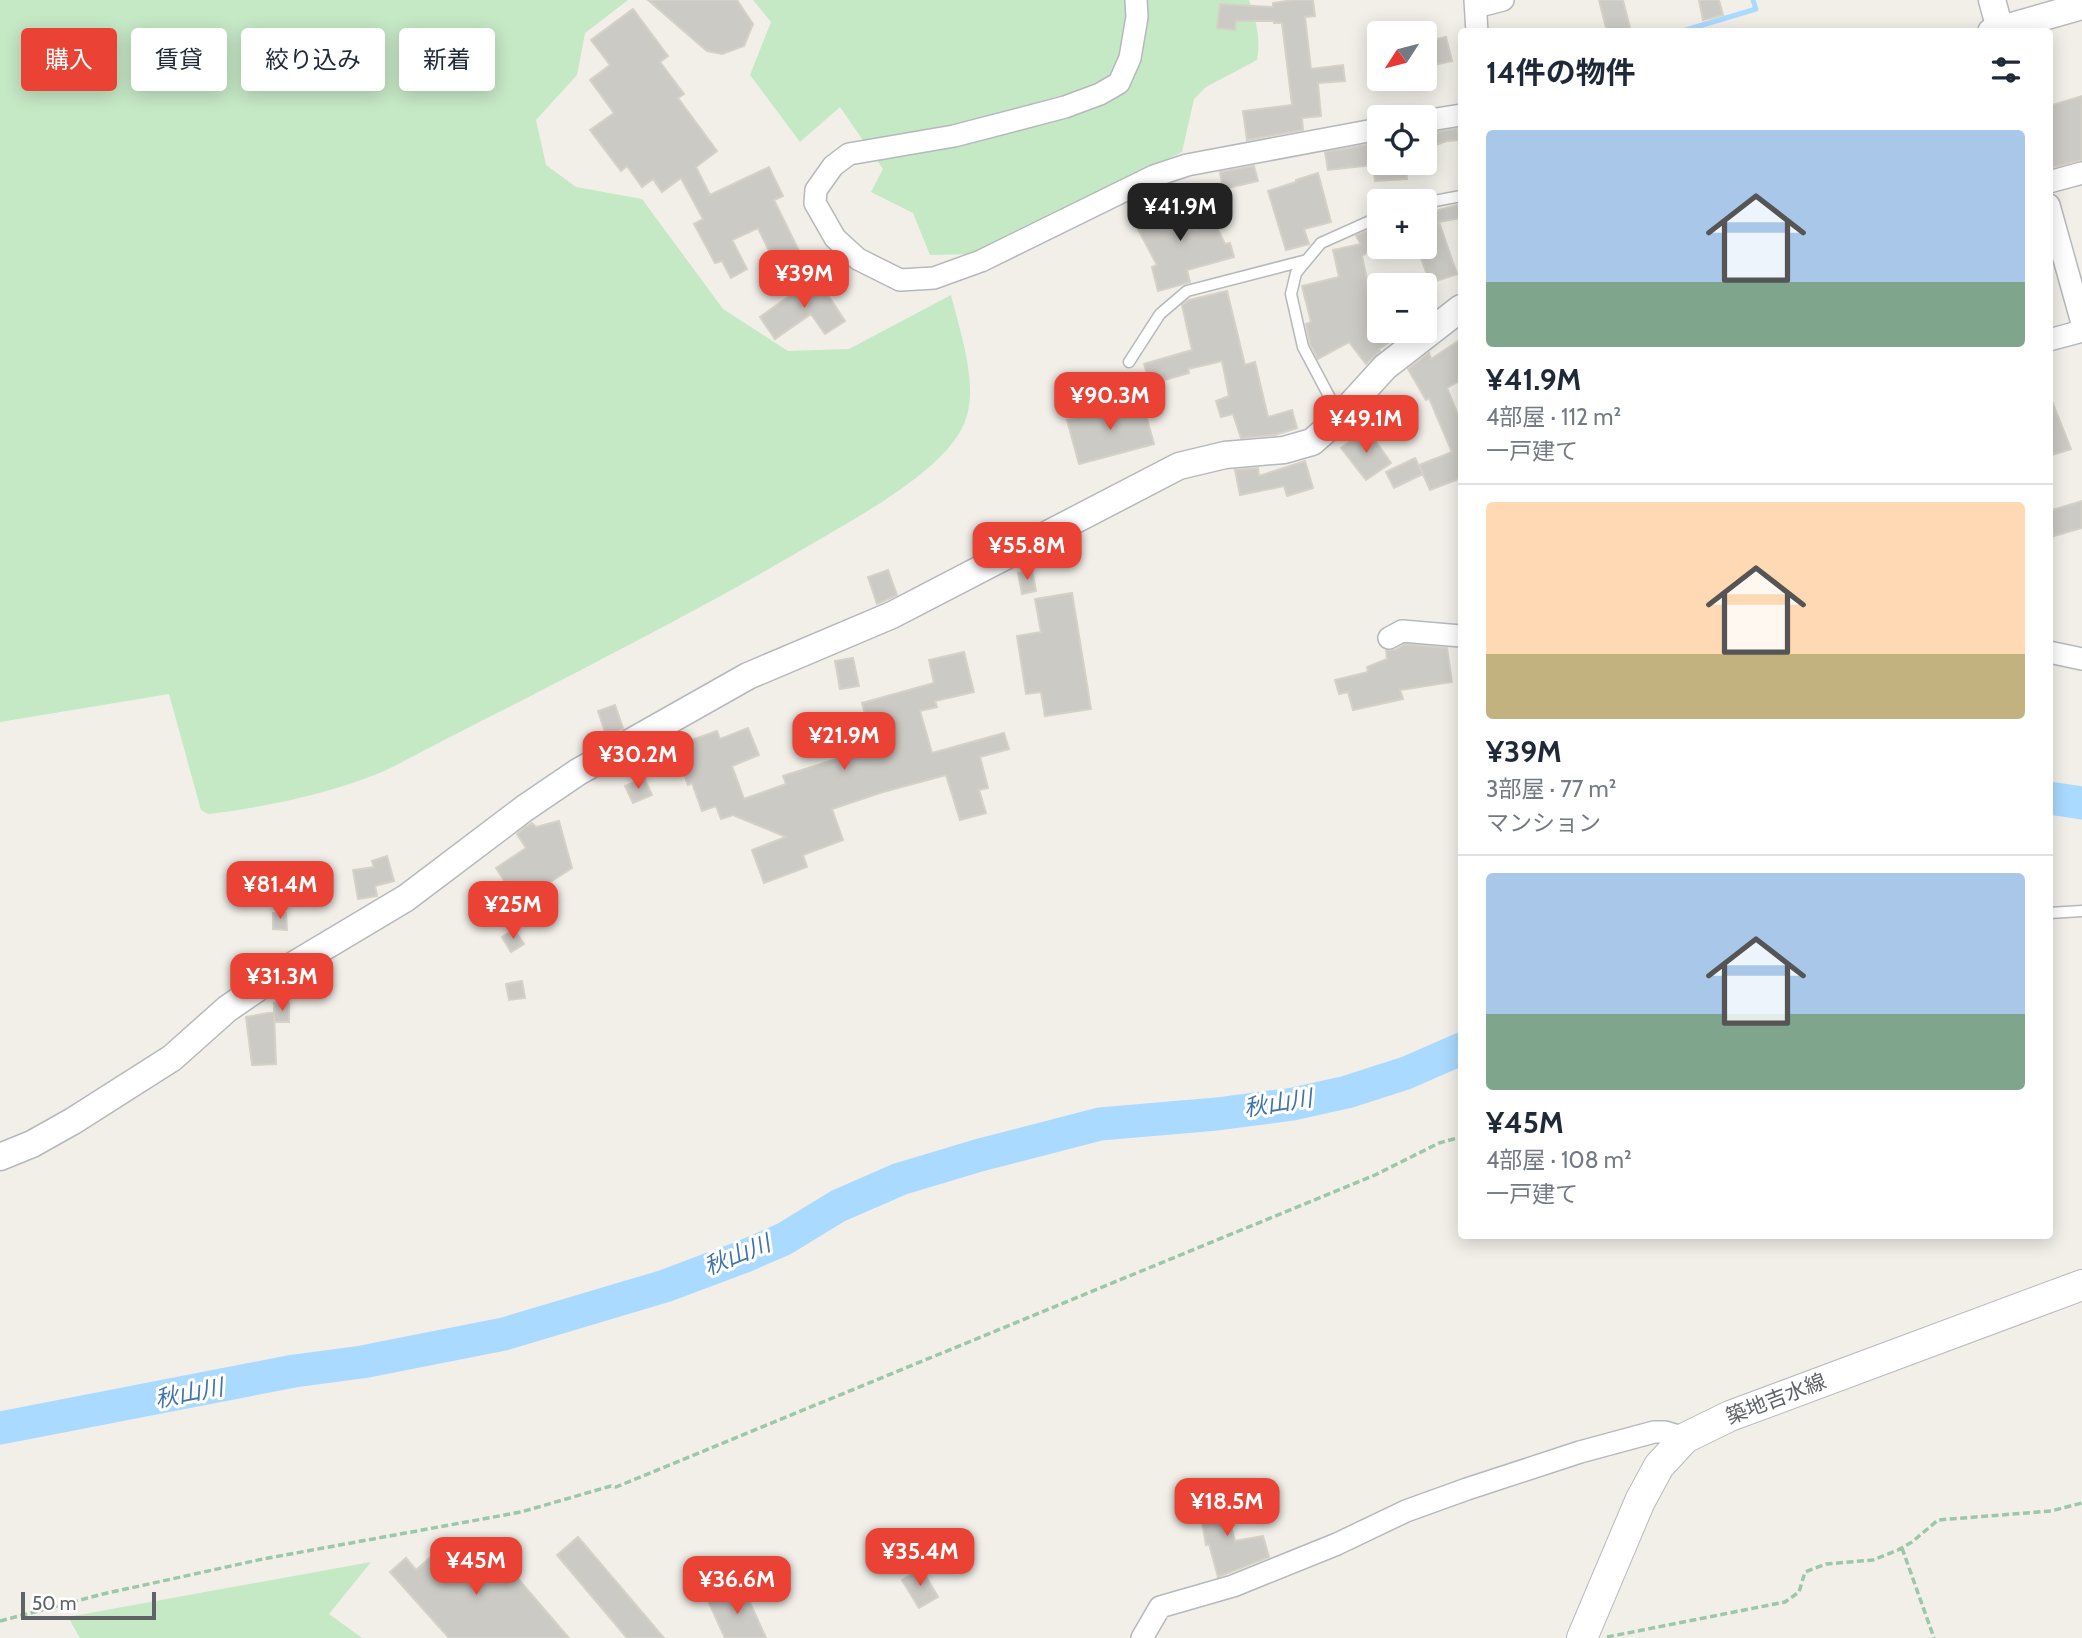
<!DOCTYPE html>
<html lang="ja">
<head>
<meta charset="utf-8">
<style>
  :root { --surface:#fff; --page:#f6f6f7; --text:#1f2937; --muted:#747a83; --line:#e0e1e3; --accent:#ea4335 }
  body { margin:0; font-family:Cabin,"Noto Sans JP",sans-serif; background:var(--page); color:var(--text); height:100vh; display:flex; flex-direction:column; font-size:26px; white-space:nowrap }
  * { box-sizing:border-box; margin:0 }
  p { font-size:23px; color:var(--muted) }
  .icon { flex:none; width:38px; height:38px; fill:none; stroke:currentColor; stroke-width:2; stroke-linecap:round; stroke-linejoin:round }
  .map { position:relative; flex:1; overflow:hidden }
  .sheet { position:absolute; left:1458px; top:28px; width:595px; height:1211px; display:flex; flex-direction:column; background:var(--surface); border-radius:7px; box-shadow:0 4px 18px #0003 }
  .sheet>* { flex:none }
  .top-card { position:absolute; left:21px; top:28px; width:665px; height:63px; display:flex; gap:14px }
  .needle { width:46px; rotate:234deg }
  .fabs { position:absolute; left:1367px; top:21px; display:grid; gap:14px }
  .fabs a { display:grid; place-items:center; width:70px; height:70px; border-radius:7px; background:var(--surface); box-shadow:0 4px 18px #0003; font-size:35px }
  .scale { position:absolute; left:21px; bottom:18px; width:135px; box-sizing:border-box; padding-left:7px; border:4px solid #5f6368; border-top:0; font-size:19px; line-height:24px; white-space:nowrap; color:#5f6368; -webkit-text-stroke:5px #fff; paint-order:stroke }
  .price { position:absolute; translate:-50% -60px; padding:0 16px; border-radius:14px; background:var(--accent); color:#fff; font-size:23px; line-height:46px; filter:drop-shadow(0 2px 4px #0008) }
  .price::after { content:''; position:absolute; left:50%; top:42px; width:21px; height:16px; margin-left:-10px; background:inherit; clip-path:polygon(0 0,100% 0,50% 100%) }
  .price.selected { background:#222; color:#fff }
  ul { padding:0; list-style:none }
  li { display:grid; align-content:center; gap:14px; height:371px; padding:0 28px }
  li+li { border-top:2px solid var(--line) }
  li span { display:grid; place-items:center; height:217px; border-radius:7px; color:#555 }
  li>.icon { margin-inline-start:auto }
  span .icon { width:126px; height:126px; fill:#fffc; stroke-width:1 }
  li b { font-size:30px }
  h2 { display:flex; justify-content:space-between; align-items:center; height:84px; padding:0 28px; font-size:30px }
  .tag { padding:0 24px; border-radius:7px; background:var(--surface); box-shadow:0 4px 18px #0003; font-size:24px; line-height:63px }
  .tag.selected { background:var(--accent); color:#fff }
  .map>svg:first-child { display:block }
</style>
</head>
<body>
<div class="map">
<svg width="2082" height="1638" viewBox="0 0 2082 1638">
  <rect width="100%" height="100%" fill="#f1efe8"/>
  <path fill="#c5e8c5" d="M 0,0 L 628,0 L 585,33 L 577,75 L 536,120 L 546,165 L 576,187 L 642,199 L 723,309 L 788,351 L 849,349 L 951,295 C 960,332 980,387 964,424 C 945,469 863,514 822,538 C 723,597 621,649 519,702 C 487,718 456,734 425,750 C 409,758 394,767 377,774 C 324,795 265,807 208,814 L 201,810 L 169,694 L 0,722 Z
    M 753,0 L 1249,0 C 1256,21 1261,38 1257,60 L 1206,87 L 1194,99 L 1182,152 L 976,254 L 930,255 L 913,213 L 871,192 L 883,169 L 840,107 L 800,142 L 750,75 L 771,22 Z
    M 371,1562 L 329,1614 L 362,1638 L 80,1638 L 68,1617 Z"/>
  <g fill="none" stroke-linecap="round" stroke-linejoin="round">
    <path stroke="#aadaff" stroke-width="5" d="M 1679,32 L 1756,9 L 1753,0"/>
    <path stroke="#aadaff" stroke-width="33" d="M 2049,798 L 2082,803
      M 0,1428 L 294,1371 L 362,1362 L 504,1334 L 665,1286 L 745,1256 L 784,1239 L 838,1206 L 900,1179 L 980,1155 L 1100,1124 L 1217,1114 L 1293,1104 L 1347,1092 L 1406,1073 L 1461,1049"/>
  </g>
  <path fill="#cccac5" stroke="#d6d1c6" stroke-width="2" d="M 648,0 L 737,0 L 753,24 L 744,46 L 722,54 L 707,51 Z
    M 1293,0 L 1313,0 L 1315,16 L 1305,17 L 1311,69 L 1343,65 L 1345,81 L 1318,83 L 1321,116 L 1302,118 L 1303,130 L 1247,140 L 1243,111 L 1292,105 L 1282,23 L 1274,23 L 1274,21 L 1236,21 L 1235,30 L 1217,28 L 1220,4 L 1273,7 L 1273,3 Z
    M 1599,0 L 1623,0 L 1631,32 L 1607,32 Z
    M 1699,0 L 1719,0 L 1723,15 L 1703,20 Z
    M 633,9 L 668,56 L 660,62 L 684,94 L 678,98 L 717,151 L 696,167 L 710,195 L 769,167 L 783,196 L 774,200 L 802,257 L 774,271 L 768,257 L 771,255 L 758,228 L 732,240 L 747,269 L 731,278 L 722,261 L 715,263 L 694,224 L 703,219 L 681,178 L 662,192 L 653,179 L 642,187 L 627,166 L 621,171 L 590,130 L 614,113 L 590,80 L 610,65 L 591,40 Z
    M 1446,37 L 1452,61 L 1424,67 L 1424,42 Z
    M 2082,96 L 2082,160 L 2049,168 L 2049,106 Z
    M 1457,129 L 1458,140 L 1447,141 L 1424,149 L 1424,134 Z
    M 1372,144 L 1374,163 L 1406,163 L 1407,179 L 1375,181 L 1373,165 L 1328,170 L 1325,152 Z
    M 1254,166 L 1258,181 L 1223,189 L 1220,172 Z
    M 1318,173 L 1331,222 L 1304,229 L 1309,244 L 1286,250 L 1268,191 L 1296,182 L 1296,180 Z
    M 1174,199 L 1184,220 L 1208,209 L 1225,244 L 1230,243 L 1234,257 L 1187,270 L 1190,282 L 1158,291 L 1152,267 L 1157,265 L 1132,218 Z
    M 1461,204 L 1461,218 L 1439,222 L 1457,274 L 1430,283 L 1417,247 L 1424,247 L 1424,211 L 1434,209 L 1435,211 Z
    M 1373,228 L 1379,239 L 1379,246 L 1362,256 L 1375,316 L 1379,313 L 1379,331 L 1406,331 L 1379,349 L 1380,351 L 1366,364 L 1349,342 L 1318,359 L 1310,344 L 1306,324 L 1311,322 L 1302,286 L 1339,277 L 1333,250 L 1361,244 L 1356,236 Z
    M 816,277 L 845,321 L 825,334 L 811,314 L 775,339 L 760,317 Z
    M 1227,291 L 1245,365 L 1255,362 L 1268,417 L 1292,410 L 1297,428 L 1275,435 L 1241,438 L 1233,414 L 1221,417 L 1216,401 L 1229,396 L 1222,361 L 1188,369 L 1189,373 L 1150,384 L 1144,364 L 1192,350 L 1182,305 L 1189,300 Z
    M 1461,339 L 1461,380 L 1447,388 L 1461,422 L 1461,478 L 1430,490 L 1419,465 L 1452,452 L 1429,398 L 1426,400 L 1408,369 L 1429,353 L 1431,359 Z
    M 2050,396 L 2071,449 L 2049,456 L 2049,397 Z
    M 1142,400 L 1154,444 L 1079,464 L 1067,420 Z
    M 1367,429 L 1391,463 L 1366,480 L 1341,448 Z
    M 1415,458 L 1423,474 L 1394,488 L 1386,472 Z
    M 1305,461 L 1313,488 L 1287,496 L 1284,486 L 1240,495 L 1235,470 L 1258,468 L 1259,476 Z
    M 2082,501 L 2082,528 L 2054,536 L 2049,511 Z
    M 888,570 L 897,595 L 877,604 L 868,577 Z
    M 1032,570 L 1036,591 L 1022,594 L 1018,573 Z
    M 1072,593 L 1091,709 L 1045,716 L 1041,692 L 1026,694 L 1017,636 L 1041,632 L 1035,599 Z
    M 1405,644 L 1447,648 L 1452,682 L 1400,690 L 1403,699 L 1353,710 L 1348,692 L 1339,694 L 1335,680 L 1368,672 L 1367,667 L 1387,659 L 1386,650 L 1395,650 Z
    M 964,652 L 974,692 L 935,701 L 937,707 L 920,711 L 932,753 L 1004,733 L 1009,749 L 980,757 L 988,788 L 979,790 L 986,813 L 960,820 L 946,775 L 883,792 L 832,809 L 843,840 L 803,855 L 807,867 L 764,883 L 752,850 L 786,837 L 733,815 L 721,819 L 716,806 L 702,811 L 692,783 L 688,785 L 678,757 L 692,752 L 688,741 L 717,731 L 720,739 L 748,728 L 759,755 L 732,766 L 744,799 L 786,784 L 783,776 L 874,747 L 862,703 L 934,683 L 929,660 Z
    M 853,658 L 859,686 L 840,689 L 835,661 Z
    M 615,705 L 623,728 L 607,738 L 598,711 Z
    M 644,778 L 652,795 L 633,803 L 625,786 Z
    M 559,821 L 572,868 L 541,888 L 549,899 L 541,905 L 547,914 L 533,924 L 496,868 L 526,848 L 517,834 L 524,828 L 532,823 L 536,827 Z
    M 387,856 L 394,881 L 375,886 L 377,896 L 358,899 L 353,870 L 374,867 L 372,861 Z
    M 273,913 L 286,913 L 287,930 L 273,929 Z
    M 514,929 L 524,944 L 511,952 L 502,937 Z
    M 522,981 L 525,998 L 509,1000 L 506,984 Z
    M 274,1003 L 289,1003 L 289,1022 L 274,1022 Z
    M 274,1012 L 276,1064 L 252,1065 L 246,1017 Z
    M 1221,1491 L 1235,1541 L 1263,1536 L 1269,1557 L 1218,1577 L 1209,1544 L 1206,1545 L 1198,1498 Z
    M 578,1537 L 664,1638 L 627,1638 L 557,1555 Z
    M 483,1538 L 569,1638 L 449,1638 L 390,1572 L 406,1558 L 416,1570 L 440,1549 L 454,1564 Z
    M 921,1568 L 938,1597 L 919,1608 L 902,1580 Z
    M 743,1587 L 766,1638 L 725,1638 L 709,1603 Z"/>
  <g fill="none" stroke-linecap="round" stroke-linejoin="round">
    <g stroke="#b5b8bc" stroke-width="13">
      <path id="service" d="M 1424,203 L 1461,196
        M 1129,362 L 1160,314 L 1187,291 L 1307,260
        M 1339,415 L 1303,347 L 1291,294 L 1296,273 L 1321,243 L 1379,217
        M 2049,913 L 2082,911"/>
    </g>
    <g stroke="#b5b8bc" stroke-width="24">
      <path id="minor" d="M 1136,0 L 1137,17 L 1130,58 L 1119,83 L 1100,94 L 1065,107 L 954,136 L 849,154 L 833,166 L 816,190 L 815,203 L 835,238 L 858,259 L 900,280 L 934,278 L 981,261 L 1154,176 L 1187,165 L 1379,129
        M 1475,0 L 1477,32
        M 1476,7 L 1503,0
        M 1424,121 L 1461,115
        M 2049,182 L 2082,173
        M 2049,205 L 2082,323
        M 2049,340 L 2082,331
        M 1389,638 L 1402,631 L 1461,636
        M 2049,652 L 2082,659
        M 1142,1638 L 1160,1607 L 1233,1586 L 1337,1544 L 1406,1511 L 1467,1489 L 1580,1452 L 1654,1432 L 1665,1432 L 1685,1438"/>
    </g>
    <g stroke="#b5b8bc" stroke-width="29">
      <path id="tertiary" d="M 1992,0 L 2000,29
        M 1991,32 L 2082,6
        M 0,1157 L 32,1144 L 73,1121 L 172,1058 L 227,1009 L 272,978 L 406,898 L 525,808 L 578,772 L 748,676 L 892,615 L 1179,466 L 1225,455 L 1284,450 L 1312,442 L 1335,422 L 1385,367 L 1461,308"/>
    </g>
    <g stroke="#b6babf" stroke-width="32">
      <path id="secondary" d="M 1582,1638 L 1640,1501 L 1659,1466 L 1685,1438 L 1730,1416 L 2082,1285"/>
    </g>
    <path stroke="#9cc7a9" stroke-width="3.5" stroke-dasharray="7 3.5" stroke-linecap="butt" d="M 1902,1548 L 1934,1638
      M 0,1621 L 103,1594 L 263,1559 L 521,1512 L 611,1486 L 616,1487 L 1375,1175 L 1439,1143 L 1461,1137
      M 1607,1637 L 1785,1602 L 1799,1592 L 1805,1572 L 1826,1564 L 1873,1560 L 1898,1550 L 1912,1542 L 1938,1520 L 2051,1511 L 2082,1503"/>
    <use href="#service" stroke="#fff" stroke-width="10"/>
    <use href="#minor" stroke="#fff" stroke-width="21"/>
    <use href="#tertiary" stroke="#fff" stroke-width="26"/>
    <use href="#secondary" stroke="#fff" stroke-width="30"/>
  </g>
  <g text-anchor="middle" stroke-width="6" stroke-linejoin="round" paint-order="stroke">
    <g font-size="21" fill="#5f6368" stroke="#fff">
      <text transform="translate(1776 1399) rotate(-21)" y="7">築地吉水線</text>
    </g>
    <g font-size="23" font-style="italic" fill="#4174aa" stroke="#fff">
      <text transform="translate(1278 1103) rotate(-9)" y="8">秋山川</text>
      <text transform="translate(737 1255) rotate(-22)" y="8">秋山川</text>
      <text transform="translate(189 1393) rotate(-11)" y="8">秋山川</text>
    </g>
  </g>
</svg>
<div class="fabs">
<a><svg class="needle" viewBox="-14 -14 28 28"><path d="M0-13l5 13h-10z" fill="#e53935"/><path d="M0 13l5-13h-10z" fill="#747a83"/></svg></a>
<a><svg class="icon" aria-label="locate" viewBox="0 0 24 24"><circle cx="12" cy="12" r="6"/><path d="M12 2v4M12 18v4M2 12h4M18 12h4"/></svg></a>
<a>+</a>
<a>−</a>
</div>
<div class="scale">50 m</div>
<b class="price selected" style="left:1180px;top:243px">¥41.9M</b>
<b class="price" style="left:804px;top:310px">¥39M</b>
<b class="price" style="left:1110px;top:432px">¥90.3M</b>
<b class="price" style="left:1366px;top:455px">¥49.1M</b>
<b class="price" style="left:1027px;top:582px">¥55.8M</b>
<b class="price" style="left:844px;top:772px">¥21.9M</b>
<b class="price" style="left:638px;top:791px">¥30.2M</b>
<b class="price" style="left:280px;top:921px">¥81.4M</b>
<b class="price" style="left:513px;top:941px">¥25M</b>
<b class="price" style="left:282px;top:1013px">¥31.3M</b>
<b class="price" style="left:1227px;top:1538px">¥18.5M</b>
<b class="price" style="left:920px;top:1588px">¥35.4M</b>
<b class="price" style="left:476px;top:1597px">¥45M</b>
<b class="price" style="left:737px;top:1616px">¥36.6M</b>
<div class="top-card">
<a class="tag selected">購入</a>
<a class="tag">賃貸</a>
<a class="tag">絞り込み</a>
<a class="tag">新着</a>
</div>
<section class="sheet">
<h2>14件の物件<svg class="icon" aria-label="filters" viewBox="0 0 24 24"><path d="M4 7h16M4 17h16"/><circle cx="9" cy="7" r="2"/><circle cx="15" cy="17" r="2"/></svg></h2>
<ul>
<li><span style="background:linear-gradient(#a9c7e8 70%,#7fa58c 0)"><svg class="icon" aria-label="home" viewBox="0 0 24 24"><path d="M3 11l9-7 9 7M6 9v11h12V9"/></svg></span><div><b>¥41.9M</b><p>4部屋 · 112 m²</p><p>一戸建て</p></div></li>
<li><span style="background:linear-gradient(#ffd9b3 70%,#c2b280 0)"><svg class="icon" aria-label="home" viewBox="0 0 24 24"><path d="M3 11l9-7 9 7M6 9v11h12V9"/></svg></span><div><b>¥39M</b><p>3部屋 · 77 m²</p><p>マンション</p></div></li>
<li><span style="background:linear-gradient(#a9c7e8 65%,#7fa58c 0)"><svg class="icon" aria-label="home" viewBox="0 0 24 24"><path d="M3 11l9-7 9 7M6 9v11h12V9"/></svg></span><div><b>¥45M</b><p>4部屋 · 108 m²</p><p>一戸建て</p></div></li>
</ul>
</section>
</div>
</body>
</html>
